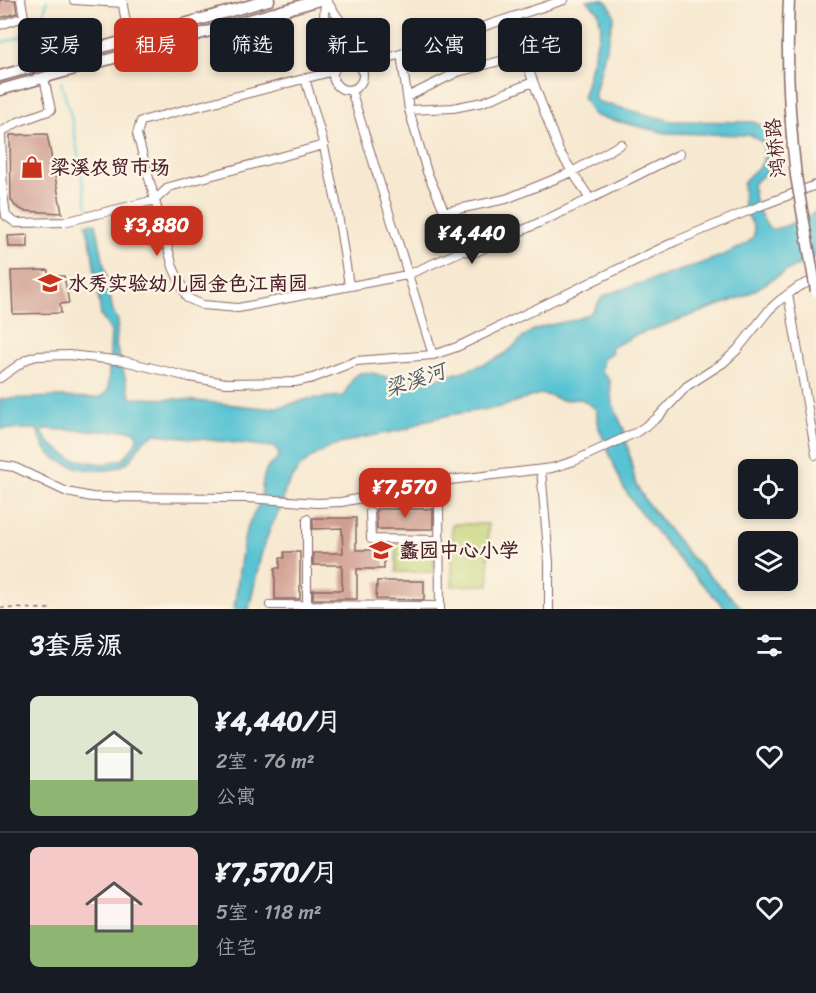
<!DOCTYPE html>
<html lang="zh">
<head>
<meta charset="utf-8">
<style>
  :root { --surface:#171b24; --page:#242831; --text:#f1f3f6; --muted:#9ea1a6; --line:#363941; --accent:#c8321e }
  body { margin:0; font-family:Sriracha,"LXGW WenKai TC",sans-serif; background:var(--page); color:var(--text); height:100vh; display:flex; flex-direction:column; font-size:22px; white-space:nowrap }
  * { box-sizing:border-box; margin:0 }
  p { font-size:20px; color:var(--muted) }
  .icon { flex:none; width:33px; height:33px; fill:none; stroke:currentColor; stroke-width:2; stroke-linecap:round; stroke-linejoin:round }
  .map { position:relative; height:609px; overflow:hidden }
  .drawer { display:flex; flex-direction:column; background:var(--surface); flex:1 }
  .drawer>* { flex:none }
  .banner { position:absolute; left:18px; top:18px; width:780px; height:54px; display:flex; gap:12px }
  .fabs { position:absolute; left:738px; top:459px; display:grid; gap:12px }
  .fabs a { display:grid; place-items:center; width:60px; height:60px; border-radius:9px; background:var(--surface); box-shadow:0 3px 9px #0003; font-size:30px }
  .price { position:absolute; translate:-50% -51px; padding:0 14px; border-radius:12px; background:var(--accent); color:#fff; font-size:20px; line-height:39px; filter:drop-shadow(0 2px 3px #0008) }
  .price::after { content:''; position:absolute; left:50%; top:36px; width:18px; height:14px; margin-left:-9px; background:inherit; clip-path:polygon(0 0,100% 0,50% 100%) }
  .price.selected { background:#222; color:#fff }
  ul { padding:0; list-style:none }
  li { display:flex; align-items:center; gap:18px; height:150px; padding:0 30px }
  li+li { border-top:2px solid var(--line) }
  li span { display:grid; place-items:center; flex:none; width:168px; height:120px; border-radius:9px; color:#555 }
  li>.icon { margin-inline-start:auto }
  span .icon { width:72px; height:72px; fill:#fffc; stroke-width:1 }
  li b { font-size:26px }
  h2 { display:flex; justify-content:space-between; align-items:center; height:72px; padding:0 30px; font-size:26px }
  .tag { padding:0 21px; border-radius:9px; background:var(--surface); box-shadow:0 3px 9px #0003; font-size:21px; line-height:54px }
  .tag.selected { background:var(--accent); color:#fff }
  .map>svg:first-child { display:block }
</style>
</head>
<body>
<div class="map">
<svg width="816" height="609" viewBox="0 0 816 609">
  <rect width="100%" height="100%" fill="#fcf5e5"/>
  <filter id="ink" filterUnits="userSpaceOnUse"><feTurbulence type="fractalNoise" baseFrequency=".0167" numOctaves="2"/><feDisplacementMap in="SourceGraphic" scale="12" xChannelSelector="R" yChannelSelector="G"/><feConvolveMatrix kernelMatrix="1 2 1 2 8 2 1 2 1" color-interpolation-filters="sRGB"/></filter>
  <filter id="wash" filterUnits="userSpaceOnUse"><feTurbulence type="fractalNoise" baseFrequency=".008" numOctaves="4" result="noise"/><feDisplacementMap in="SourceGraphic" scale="24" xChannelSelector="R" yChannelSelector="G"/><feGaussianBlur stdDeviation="1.35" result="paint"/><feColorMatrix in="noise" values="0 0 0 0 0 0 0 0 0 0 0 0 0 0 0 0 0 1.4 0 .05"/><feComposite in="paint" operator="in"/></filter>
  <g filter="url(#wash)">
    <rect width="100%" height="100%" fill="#f7e9d1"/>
    <path fill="#c2d477" stroke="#867a51" stroke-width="1.5" d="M 452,524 L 488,524 L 489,585 L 452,586 Z
      M 396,544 L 434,544 L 434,572 L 396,572 Z"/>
    <path fill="#58c3d3" stroke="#51717f" stroke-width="1.5" fill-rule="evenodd" d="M 586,0 L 605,0 L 612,9 L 614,16 L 594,97 L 598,102 L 672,121 L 753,122 C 772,128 774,144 777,163 L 753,184 C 753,202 760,217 771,230 L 786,226 L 816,212 L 816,257 L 786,271 L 745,296 L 634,336 L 610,348 L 612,352 L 603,359 L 601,371 L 610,381 L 612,403 L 624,430 L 636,485 L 647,503 L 690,556 L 743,609 L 726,609 L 675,555 L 635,505 L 623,487 L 599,428 L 596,409 L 581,399 L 560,400 L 551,396 L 539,394 L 501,407 L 449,415 L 423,421 L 407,429 L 360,438 L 330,447 L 312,457 L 298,469 L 285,490 L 282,505 L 270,529 L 261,555 L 249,609 L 234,609 C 238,583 240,556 246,531 C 249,520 256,512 260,502 C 263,490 261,476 269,466 C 274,461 279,461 279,452 L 274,447 L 156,434 C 135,440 139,457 123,465 C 102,476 63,468 47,451 C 42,445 40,437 37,429 L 0,429 L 0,399 L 59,397 L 96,398 L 103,396 L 108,390 L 111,331 L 101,316 L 91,244 L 86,224 L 96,223 L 113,312 L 118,321 L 116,346 L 131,398 L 175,399 L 265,408 L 284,406 L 309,399 L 343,396 C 348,390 351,377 358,374 C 371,369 381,377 393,379 C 402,381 412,381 421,381 C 442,379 491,364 507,352 C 517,345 525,333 536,329 C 552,322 579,323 593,311 C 597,307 599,300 604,296 C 629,285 744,255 753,237 C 758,227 746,216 744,207 C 743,200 744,191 743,184 C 756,163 767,173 763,143 L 751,135 L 666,133 L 596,116 L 592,113 L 583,97 L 601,26 L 598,11 ZM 43,429 L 102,431 L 128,430 L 136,432 L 138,437 L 135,444 L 124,459 L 103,464 L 72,459 L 49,443 L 42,433 Z"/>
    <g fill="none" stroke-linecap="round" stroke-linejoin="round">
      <path stroke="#58c3d3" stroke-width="2" d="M 40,31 L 42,42
        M 0,43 L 40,31 L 47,0
        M 61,82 L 72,120 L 87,206"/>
    </g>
    <g id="blocks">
      <path fill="#cf9c8f" d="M 0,0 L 15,0 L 17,13 L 0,18 Z
        M 47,134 L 62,213 L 24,211 L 15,206 L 11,200 L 10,135 Z
        M 28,235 L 28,247 L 9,247 L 8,236 Z
        M 48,270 L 48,276 L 64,276 L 69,303 L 60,304 L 61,313 L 13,314 L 11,271 Z
        M 376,509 L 433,509 L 433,529 L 377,529 Z
        M 313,518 L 356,518 L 356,550 L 384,550 L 384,569 L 357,569 L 357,599 L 313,599 L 313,590 L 342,590 L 342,565 L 313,565 L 313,553 L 343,553 L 342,528 L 313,529 Z
        M 284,552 L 300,552 L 300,599 L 275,599 L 275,568 L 280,568 L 280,558 L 284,558 Z
        M 377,581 L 424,581 L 424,600 L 376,599 Z"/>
    </g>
  </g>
  <g filter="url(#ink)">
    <use href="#blocks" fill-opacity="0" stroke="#876665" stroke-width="1.5"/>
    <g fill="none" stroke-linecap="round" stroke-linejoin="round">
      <g stroke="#876665" stroke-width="10">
        <path id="minor" d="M 74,0 L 123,3
          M 122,0 L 129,40
          M 325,0 L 323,34 L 338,37
          M 326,0 L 346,29 L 338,37
          M 516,16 L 530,73 L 559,151 L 590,199
          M 0,25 L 24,17 L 21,0
          M 338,37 L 344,61
          M 401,54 L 409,110 L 427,172 L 462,251 L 476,252 L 590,199 L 680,154
          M333 75a15 15 0 1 1 30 0a15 15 0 1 1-30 0Z
          M 361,67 L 564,0
          M 334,71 L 141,121 L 137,134 L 173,267 L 187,298 L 203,305 L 238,308 L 407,275 L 462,251
          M 305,78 L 322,138 L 336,202 L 349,285
          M 351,90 L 433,355
          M 407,97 L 458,72 L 500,61 L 526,57
          M 409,110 L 453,108 L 483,102 L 533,82
          M 0,193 L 3,193 L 6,216 L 16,223 L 64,222 L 155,200 L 169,187 L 324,145
          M 3,193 L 1,132 L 18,122 L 51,110 L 44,78
          M 444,212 L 506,199 L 572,172 L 621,144
          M 788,294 L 816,455
          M 0,378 L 27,359 L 37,356 L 69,355 L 124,361 L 189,377 L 226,383 L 295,382 L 313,378 L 356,361 L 433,355 L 457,347 L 676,241 L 760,206 L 816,185
          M 0,465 L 14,467 L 67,492 L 92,497 L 248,498 L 317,503 L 341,502 L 373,496 L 433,482 L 552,468 L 574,461 L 637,432 L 657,418 L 687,386 L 723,363 L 737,350 L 769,310 L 780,300 L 798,287 L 816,279
          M 541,470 L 549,562 L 549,609
          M 439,504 L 440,609
          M 370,512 L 371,539 L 440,540
          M 307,519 L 307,606
          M 270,605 L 440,606"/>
      </g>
      <g stroke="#876665" stroke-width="13">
        <path id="major" d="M 789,0 C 786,59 789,117 796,176
          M 0,76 L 269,0
          M 0,90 L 320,0"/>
      </g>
      <path stroke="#876665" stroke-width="1.5" stroke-dasharray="4.5 4.5" stroke-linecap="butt" d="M 0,608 L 50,609"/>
      <use href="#minor" stroke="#fff" stroke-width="8"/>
      <use href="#major" stroke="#fff" stroke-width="10"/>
      <g stroke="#876665" stroke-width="13" stroke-linecap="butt">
        <path id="major-bridge" d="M 796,176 L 816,291"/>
      </g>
      <use href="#major-bridge" stroke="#fff" stroke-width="10"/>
    </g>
  </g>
  <defs>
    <g id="shop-bare" transform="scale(1.8)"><path d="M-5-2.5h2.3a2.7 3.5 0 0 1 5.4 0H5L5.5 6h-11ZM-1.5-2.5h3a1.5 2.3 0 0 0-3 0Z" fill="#c8321e" stroke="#fcf5e5" stroke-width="2.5" paint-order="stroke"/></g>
    <g id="school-bare" transform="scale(1.8)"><path d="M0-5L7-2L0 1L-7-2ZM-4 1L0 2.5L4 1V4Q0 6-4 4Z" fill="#c8321e" stroke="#fcf5e5" stroke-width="2.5" paint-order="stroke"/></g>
  </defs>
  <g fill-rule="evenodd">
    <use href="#shop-bare" x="32" y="167"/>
    <use href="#school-bare" x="50" y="283"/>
    <use href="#school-bare" x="381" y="550"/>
  </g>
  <g text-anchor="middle" stroke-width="5" stroke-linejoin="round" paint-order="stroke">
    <g font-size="20" fill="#4a1f2b" stroke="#fcf5e5">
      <text transform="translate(775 148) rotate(-96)" y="7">鸿桥路</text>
    </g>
    <g font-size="20" font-weight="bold" fill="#4a1f2b" stroke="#fcf5e5" text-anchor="start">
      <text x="50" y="174">梁溪农贸市场</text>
      <text x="68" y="290">水秀实验幼儿园金色江南园</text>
      <text x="399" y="557">蠡园中心小学</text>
    </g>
    <g font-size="21" font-style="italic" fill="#4f5866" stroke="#fcf5e5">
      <text transform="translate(415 380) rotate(-19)" y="7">梁溪河</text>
    </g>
  </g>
</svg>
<div class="fabs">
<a><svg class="icon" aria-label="locate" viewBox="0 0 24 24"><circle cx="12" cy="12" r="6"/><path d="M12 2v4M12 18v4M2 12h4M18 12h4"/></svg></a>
<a><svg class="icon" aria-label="layers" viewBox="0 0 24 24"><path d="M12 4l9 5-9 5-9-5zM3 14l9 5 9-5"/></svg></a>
</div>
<b class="price" style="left:157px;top:257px">¥3,880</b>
<b class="price selected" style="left:472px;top:265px">¥4,440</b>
<b class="price" style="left:405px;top:519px">¥7,570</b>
<div class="banner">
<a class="tag">买房</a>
<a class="tag selected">租房</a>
<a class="tag">筛选</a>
<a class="tag">新上</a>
<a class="tag">公寓</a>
<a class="tag">住宅</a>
</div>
</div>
<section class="drawer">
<h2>3套房源<svg class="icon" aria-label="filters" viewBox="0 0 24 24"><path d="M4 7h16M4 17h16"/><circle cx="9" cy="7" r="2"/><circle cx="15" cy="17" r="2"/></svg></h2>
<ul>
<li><span style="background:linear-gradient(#dfe7d0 70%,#8fb573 0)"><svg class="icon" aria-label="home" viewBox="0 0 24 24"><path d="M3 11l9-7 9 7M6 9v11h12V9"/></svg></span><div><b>¥4,440/月</b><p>2室 · 76 m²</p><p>公寓</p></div><svg class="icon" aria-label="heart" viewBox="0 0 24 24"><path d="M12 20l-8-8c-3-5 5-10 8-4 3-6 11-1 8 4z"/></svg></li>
<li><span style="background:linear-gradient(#f6c9c9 65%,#8fb573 0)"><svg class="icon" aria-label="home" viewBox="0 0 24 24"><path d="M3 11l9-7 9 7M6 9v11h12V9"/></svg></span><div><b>¥7,570/月</b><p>5室 · 118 m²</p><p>住宅</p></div><svg class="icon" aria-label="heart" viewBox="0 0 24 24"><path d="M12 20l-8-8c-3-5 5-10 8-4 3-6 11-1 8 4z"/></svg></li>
</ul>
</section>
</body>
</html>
